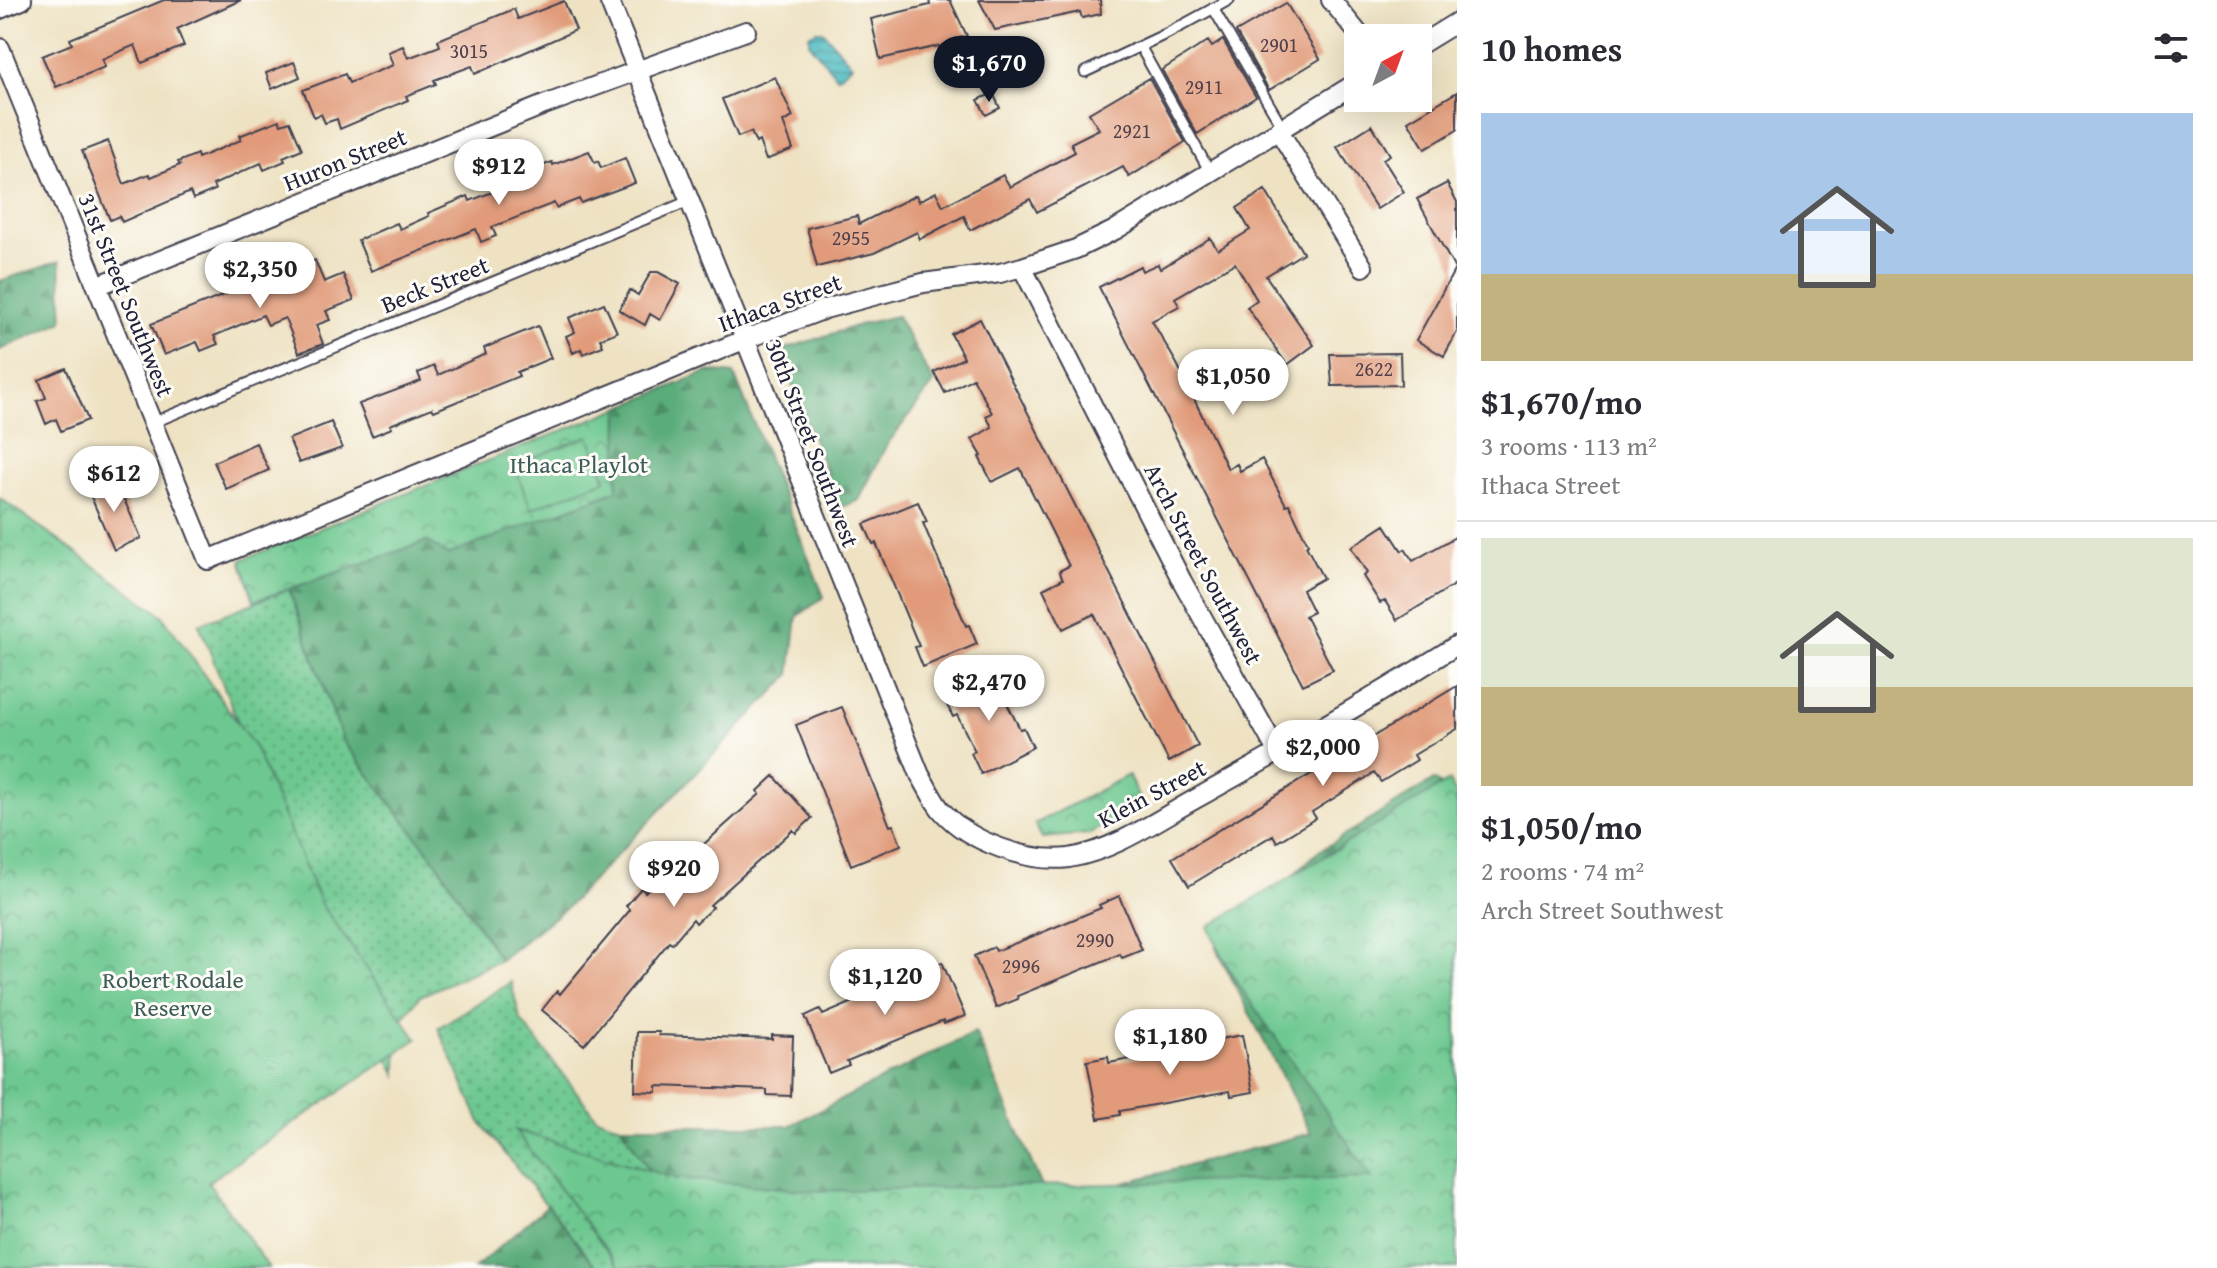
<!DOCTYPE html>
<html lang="en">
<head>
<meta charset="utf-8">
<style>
  :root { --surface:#fff; --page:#f2f2f3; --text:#2b2b33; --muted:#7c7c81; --line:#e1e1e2; --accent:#111827 }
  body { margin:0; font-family:"Gentium Book Plus",serif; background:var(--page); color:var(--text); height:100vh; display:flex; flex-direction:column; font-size:30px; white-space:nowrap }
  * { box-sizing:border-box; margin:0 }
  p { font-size:26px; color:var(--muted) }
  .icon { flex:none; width:44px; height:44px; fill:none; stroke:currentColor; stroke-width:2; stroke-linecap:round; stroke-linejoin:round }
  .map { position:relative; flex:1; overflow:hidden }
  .sheet { display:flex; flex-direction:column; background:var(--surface); width:760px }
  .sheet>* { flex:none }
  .needle { width:52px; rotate:41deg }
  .fabs { position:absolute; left:1344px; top:24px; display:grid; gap:16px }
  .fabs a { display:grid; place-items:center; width:88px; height:88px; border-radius:0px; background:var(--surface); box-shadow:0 8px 32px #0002; font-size:40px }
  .price { position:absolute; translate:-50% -68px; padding:0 18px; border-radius:28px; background:#fff; color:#222; font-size:26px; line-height:52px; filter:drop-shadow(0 2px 4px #0008) }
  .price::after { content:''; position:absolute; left:50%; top:48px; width:24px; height:18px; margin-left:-12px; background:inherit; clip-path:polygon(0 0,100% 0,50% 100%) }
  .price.on { background:var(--accent); color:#fff }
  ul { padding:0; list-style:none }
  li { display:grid; align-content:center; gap:16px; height:424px; padding:0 24px }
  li+li { border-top:2px solid var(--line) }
  li span { display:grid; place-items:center; height:248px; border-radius:0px; color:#555 }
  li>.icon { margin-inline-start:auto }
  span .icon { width:144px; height:144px; fill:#fffc; stroke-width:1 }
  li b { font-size:34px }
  h2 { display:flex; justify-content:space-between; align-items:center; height:96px; padding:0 24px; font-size:34px }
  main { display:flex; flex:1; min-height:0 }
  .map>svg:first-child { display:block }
</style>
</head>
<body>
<main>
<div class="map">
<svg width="1457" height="1268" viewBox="0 0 1457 1268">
  <defs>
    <pattern id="grass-dots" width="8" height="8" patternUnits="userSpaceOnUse" patternTransform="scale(2)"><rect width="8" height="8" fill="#6dc890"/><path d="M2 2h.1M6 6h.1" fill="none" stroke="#59a277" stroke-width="1.8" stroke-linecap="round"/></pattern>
    <pattern id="forest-firs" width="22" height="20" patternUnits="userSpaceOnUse" patternTransform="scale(2)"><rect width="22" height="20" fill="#5aac7a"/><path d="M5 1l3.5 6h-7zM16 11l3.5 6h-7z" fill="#4a8c65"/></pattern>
    <pattern id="park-crowns" width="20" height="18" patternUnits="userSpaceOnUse" patternTransform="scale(2)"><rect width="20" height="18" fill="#6dc890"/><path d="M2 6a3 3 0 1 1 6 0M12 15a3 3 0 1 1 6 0" fill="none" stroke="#59a277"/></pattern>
    <pattern id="water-rules" width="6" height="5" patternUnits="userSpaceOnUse" patternTransform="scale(2)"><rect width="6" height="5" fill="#4ab9bf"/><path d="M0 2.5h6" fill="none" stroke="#3d969c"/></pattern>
  </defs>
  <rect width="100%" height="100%" fill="#fdfcf7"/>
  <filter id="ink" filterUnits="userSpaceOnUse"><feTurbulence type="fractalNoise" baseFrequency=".0125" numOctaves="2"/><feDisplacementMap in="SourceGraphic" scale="16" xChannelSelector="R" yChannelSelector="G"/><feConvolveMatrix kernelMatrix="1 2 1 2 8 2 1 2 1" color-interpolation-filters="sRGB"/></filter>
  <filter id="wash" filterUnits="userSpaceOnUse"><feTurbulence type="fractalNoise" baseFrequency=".006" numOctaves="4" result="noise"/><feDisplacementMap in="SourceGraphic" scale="32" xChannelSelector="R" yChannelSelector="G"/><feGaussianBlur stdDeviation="1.8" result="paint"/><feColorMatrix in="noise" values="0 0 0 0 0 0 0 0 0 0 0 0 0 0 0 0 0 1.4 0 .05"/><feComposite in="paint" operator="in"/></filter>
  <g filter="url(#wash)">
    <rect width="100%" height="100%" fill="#eee2c3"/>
    <path fill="url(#grass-dots)" stroke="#487566" stroke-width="2" d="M 289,589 L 343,741 L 438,864 L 500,960 L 420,996 L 398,1025 L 397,1075 L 326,943 L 199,624 Z
      M 511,982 L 520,1019 L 596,1117 L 621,1126 L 712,1268 L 597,1268 L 480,1122 L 438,1028 Z"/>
    <path fill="url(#forest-firs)" stroke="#3e675a" stroke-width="2" d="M 60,261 L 63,321 L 0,350 L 0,281 Z
      M 897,316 L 934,383 L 886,446 L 859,500 L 840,508 L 782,359 L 782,350 L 862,324 Z
      M 709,371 L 734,374 L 824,597 L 797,617 L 790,675 L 567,907 L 500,960 L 438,864 L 343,741 L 289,589 L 427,541 L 617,490 L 619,408 Z
      M 1434,780 L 1457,796 L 1457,1268 L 712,1268 L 621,1126 L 789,1126 L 975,1032 L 1049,1203 L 1311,1133 L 1215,946 L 1318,852 Z
      M 548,1205 L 597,1268 L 475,1268 Z"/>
    <path fill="url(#park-crowns)" stroke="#487566" stroke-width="2" d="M 619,408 L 617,490 L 448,555 L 427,541 L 254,601 L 241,560 Z
      M 0,498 L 162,615 L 254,746 L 321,904 L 417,1039 L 208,1182 L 269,1268 L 0,1268 Z
      M 1128,775 L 1142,804 L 1088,834 L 1042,838 L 1035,824 Z
      M 1449,781 L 1457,796 L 1457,1268 L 620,1268 L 515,1130 L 674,1178 L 814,1191 L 1372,1178 L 1233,976 L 1208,927 Z"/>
    <path fill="#6dc890" stroke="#487566" stroke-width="2" d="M 589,436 L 606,480 L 531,509 L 514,465 Z"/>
    <path fill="url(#water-rules)" stroke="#366e7d" stroke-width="2" d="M 816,31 L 823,31 L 852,65 L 837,77 L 809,43 L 809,35 Z"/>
    <g id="blocks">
      <path fill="#e19b7a" d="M 164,0 L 241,0 L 177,29 L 184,46 L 142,63 L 135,45 L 102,59 L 105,67 L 56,87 L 42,56 L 72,44 L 70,39 Z
        M 929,0 L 950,0 L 967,36 L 956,39 L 958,46 L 940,50 L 939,46 L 880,59 L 871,19 L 930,5 Z
        M 979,0 L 1100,0 L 1101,14 L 1082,18 L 1080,12 L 995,30 Z
        M 564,1 L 576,30 L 475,74 L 472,66 L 434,80 L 436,84 L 406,96 L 408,100 L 340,129 L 337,119 L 325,123 L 321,114 L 314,117 L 303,90 L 345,74 L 349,83 L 393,65 L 388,52 L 403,46 L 408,58 L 440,46 L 438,40 L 514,9 L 518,19 Z
        M 1286,3 L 1320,59 L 1269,90 L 1236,32 Z
        M 1223,40 L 1256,97 L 1197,134 L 1162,70 L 1208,41 L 1212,47 Z
        M 294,62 L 300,77 L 272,89 L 266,73 Z
        M 775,77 L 793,117 L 783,122 L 793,149 L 766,160 L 759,141 L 756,143 L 751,132 L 738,137 L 722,99 Z
        M 1149,78 L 1185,142 L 1129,177 L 1123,167 L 1037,212 L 1030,199 L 970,230 L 964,216 L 920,239 L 917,232 L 874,253 L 817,267 L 807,228 L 857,216 L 859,224 L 916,195 L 919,201 L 936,192 L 943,206 L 1003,175 L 1010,187 L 1075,152 L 1071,143 L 1099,129 L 1089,113 Z
        M 1457,92 L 1457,130 L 1425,149 L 1408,121 Z
        M 993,93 L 1000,108 L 986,115 L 978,100 Z
        M 279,120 L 281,124 L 290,121 L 302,149 L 283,157 L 285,161 L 264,170 L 261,163 L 213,185 L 215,190 L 193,199 L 190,192 L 122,222 L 119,216 L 110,220 L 82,151 L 108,141 L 124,184 L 149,174 L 151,177 L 180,165 L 178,162 L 197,154 L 198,158 L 241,140 L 239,136 Z
        M 1372,125 L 1390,155 L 1383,159 L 1404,192 L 1377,209 L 1337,147 Z
        M 589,151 L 595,163 L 598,161 L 601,168 L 625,158 L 635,183 L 581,203 L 579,199 L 556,208 L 554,203 L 492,227 L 496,236 L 481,242 L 476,229 L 371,271 L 358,240 L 397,223 L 400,229 L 429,216 L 428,213 L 468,196 L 470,201 L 532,176 L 529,171 L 552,162 L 553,165 Z
        M 1447,183 L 1457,202 L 1457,332 L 1444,356 L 1416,340 L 1455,269 L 1417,199 Z
        M 1265,190 L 1303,253 L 1266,276 L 1314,345 L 1287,365 L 1247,307 L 1257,300 L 1235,263 L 1175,298 L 1179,306 L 1152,321 L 1177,364 L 1228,469 L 1237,464 L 1240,471 L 1262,459 L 1286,505 L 1289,504 L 1308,544 L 1306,546 L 1323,578 L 1302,590 L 1313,612 L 1305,616 L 1333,670 L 1303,685 L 1099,287 L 1140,266 L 1142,271 L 1158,264 L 1160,269 L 1210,238 L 1218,250 L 1250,230 L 1237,208 Z
        M 315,260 L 324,282 L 343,274 L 354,300 L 326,311 L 330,320 L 316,325 L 323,344 L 299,353 L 285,318 L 268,325 L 263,315 L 214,336 L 218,344 L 201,351 L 197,342 L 164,355 L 151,324 L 237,290 L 235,285 L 258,275 L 261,282 L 270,279 Z
        M 651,272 L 658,272 L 680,284 L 660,320 L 650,314 L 645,325 L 619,310 L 630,290 L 638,295 Z
        M 604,303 L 617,332 L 600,339 L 603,346 L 583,354 L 581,349 L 573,353 L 566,336 L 575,332 L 569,318 Z
        M 980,319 L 1198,746 L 1169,762 L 1094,614 L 1063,629 L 1043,589 L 1063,579 L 1059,571 L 1069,566 L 1020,468 L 992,482 L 979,457 L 982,456 L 972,439 L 992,427 L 986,416 L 992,413 L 973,378 L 945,393 L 934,372 L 964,358 L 951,334 Z
        M 538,326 L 551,358 L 517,372 L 519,376 L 434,411 L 432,408 L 390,425 L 392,428 L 372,436 L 359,404 L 421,381 L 418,373 L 434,366 L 438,375 L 486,354 L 484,348 Z
        M 1400,353 L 1401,385 L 1332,386 L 1330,354 Z
        M 66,368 L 88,420 L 61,431 L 56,419 L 46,424 L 37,401 L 46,398 L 39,380 Z
        M 331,422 L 342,448 L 299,463 L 289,439 Z
        M 256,443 L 269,470 L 226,489 L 214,462 Z
        M 115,479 L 141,538 L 114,550 L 88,490 Z
        M 918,502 L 927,522 L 923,523 L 966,626 L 969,625 L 977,644 L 923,667 L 915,647 L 919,646 L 876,543 L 873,544 L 864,524 Z
        M 1385,525 L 1402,551 L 1405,549 L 1413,561 L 1457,536 L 1457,583 L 1397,620 L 1385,601 L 1380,603 L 1363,576 L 1367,573 L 1351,547 Z
        M 996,673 L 1005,692 L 1002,694 L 1020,729 L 1024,728 L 1033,747 L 981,774 L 971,753 L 975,751 L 957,715 L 953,717 L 944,699 Z
        M 1457,686 L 1457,729 L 1414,755 L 1417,760 L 1381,782 L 1374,773 L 1312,812 L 1316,818 L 1277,842 L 1273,835 L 1189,886 L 1172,858 Z
        M 842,707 L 890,826 L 893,825 L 901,845 L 851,865 L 796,725 Z
        M 774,776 L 812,818 L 796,833 L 793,830 L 710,905 L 713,907 L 696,923 L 693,919 L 672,944 L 669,942 L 584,1045 L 542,1010 L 557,991 L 560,994 L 630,910 L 626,906 L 641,888 L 645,892 L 674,866 L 676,869 L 760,794 L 758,791 Z
        M 1119,896 L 1142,950 L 1122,958 L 1120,954 L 1017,996 L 1018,999 L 996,1008 L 974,956 L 994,947 L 996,951 L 1048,930 L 1101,908 L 1099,905 Z
        M 942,962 L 965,1016 L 944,1024 L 943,1021 L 847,1061 L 849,1065 L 829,1073 L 805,1016 L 820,1009 L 823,1015 L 921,973 L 920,971 Z
        M 637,1032 L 659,1032 L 659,1035 L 772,1039 L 772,1035 L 793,1036 L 791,1096 L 767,1095 L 767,1090 L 657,1086 L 657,1092 L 635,1091 Z
        M 1242,1035 L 1253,1092 L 1231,1096 L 1230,1091 L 1120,1111 L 1120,1115 L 1098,1119 L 1087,1061 L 1108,1057 L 1109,1063 L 1220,1042 L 1220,1039 Z"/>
    </g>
  </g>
  <g filter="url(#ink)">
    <use href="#blocks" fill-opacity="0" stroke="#413f4f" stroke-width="2"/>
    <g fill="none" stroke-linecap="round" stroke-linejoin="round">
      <g stroke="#413f4f" stroke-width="13">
        <path id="lane" d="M 1213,8 L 1283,128
          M 1140,46 L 1210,172
          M 1085,72 L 1168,33 L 1229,0
          M 152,423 L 689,201"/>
      </g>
      <g stroke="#413f4f" stroke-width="22">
        <path id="street" d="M 609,0 L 920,775 C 927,786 933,801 942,811 C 969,842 1029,863 1069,858 C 1112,851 1153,823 1190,802 C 1280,752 1370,700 1457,645
          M 1331,0 L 1362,38
          M 0,9 L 22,0
          M 1418,46 L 1457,22
          M 0,48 L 208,560 L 746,339 L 825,309 L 877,295 L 923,283 L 1000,273 L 1022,267 L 1076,249 L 1115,230 L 1358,82
          M 1279,131 L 1363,267
          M 1022,267 L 1182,581 L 1278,753
          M 97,286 L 544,105 L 746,31"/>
      </g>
      <use href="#lane" stroke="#fff" stroke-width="9"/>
      <use href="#street" stroke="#fff" stroke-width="18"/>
    </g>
  </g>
  <g text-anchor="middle" stroke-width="6" stroke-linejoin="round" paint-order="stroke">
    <g font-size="20" fill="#52404b">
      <text x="1279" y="52">2901</text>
      <text x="469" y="58">3015</text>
      <text x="1204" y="94">2911</text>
      <text x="1132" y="138">2921</text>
      <text x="851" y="245">2955</text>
      <text x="1374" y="376">2622</text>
      <text x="1095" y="947">2990</text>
      <text x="1021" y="973">2996</text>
    </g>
    <g font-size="24" fill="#22223b" stroke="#fdfcf7">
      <text transform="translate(345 160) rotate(-22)" y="8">Huron Street</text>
      <text transform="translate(435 285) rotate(-22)" y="8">Beck Street</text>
      <text transform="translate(126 295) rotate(68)" y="8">31st Street Southwest</text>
      <text transform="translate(780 303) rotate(-20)" y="8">Ithaca Street</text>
      <text transform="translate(812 443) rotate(69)" y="8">30th Street Southwest</text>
      <text transform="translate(1203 564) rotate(62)" y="8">Arch Street Southwest</text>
      <text transform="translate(1152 794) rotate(-28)" y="8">Klein Street</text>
    </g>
    <g font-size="24" fill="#3c5c59" stroke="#fdfcf7">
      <text x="579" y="473">Ithaca Playlot</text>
      <text x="173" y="988">Robert Rodale<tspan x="173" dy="28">Reserve</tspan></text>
    </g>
  </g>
</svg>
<div class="fabs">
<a><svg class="needle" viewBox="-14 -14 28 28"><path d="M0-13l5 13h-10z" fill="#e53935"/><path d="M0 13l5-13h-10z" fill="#7c7c81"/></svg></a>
</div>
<b class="price on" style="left:989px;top:104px">$1,670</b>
<b class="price" style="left:499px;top:207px">$912</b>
<b class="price" style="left:260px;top:310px">$2,350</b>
<b class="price" style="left:1233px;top:417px">$1,050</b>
<b class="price" style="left:114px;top:514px">$612</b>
<b class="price" style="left:989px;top:723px">$2,470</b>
<b class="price" style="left:1323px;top:788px">$2,000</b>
<b class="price" style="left:674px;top:909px">$920</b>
<b class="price" style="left:885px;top:1017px">$1,120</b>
<b class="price" style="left:1170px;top:1077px">$1,180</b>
</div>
<section class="sheet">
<h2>10 homes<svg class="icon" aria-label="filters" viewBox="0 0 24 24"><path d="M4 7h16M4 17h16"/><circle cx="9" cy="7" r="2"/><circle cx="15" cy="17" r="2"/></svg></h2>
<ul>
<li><span style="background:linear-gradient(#a9c7e8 65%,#c2b280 0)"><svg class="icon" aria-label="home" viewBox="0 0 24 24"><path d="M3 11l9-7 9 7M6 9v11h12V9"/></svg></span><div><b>$1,670/mo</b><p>3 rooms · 113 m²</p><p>Ithaca Street</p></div></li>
<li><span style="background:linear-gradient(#dfe7d0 60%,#c2b280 0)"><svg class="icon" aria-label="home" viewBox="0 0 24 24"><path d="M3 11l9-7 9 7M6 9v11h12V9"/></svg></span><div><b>$1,050/mo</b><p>2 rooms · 74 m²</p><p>Arch Street Southwest</p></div></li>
</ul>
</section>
</main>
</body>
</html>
